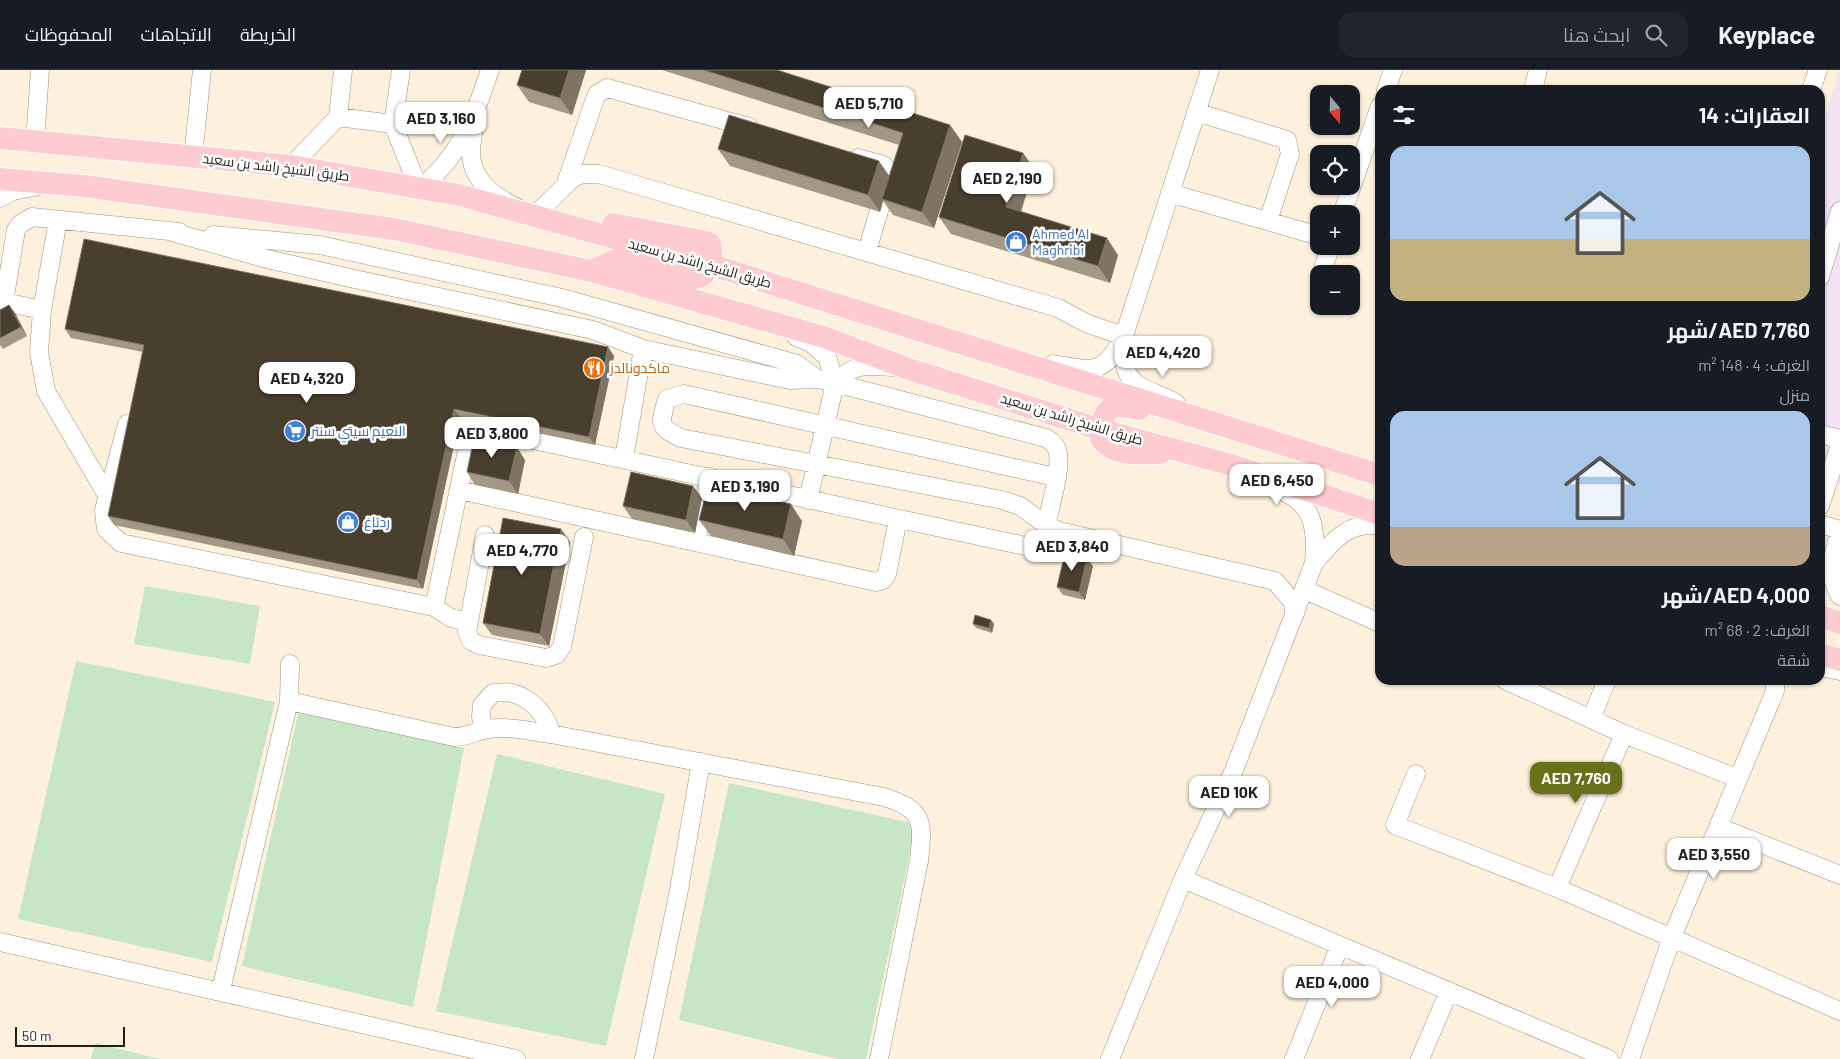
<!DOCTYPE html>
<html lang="ar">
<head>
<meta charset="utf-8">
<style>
  :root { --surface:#171b24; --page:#20242c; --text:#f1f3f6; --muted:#9ea1a6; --line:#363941; --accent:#68711a }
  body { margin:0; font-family:Barlow,Cairo,sans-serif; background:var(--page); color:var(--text); direction:rtl; height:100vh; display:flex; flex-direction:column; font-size:19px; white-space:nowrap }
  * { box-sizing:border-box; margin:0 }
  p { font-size:16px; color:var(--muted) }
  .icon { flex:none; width:28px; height:28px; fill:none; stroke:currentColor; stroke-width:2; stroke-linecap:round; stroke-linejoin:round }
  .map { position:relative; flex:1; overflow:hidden; direction:ltr }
  .drawer { position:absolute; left:1375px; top:15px; width:450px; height:600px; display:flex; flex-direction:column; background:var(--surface); border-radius:15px; box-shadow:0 1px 4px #0004; direction:rtl }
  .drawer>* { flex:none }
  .needle { width:32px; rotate:161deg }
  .controls { position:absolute; left:1310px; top:15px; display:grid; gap:10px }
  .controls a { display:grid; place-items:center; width:50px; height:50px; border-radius:10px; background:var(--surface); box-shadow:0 1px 4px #0004; font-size:25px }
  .scale { position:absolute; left:15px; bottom:12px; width:110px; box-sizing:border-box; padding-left:5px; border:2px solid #231e17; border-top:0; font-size:14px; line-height:18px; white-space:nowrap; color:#231e17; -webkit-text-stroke:4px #fff; paint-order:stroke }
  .price { position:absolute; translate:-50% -42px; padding:0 11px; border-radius:10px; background:#fff; color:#222; font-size:16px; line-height:32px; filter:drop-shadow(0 1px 2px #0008) }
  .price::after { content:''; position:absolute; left:50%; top:30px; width:15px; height:11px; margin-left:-8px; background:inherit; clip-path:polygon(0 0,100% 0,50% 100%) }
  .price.selected { background:var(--accent); color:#fff }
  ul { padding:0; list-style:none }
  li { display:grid; align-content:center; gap:10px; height:265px; padding:0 15px }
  li span { display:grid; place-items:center; height:155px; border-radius:15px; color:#555 }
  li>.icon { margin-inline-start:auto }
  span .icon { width:90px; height:90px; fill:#fffc; stroke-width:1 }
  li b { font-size:21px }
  h2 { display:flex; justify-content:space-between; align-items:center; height:60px; padding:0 15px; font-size:21px }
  header { display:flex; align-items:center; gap:30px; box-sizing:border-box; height:70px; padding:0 25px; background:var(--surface); border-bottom:1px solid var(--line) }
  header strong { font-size:24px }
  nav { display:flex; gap:28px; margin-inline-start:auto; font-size:18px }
  .search { width:350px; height:45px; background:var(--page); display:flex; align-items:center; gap:12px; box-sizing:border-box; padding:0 18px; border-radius:15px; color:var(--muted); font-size:19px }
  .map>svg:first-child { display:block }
</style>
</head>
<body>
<header>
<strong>Keyplace</strong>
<div class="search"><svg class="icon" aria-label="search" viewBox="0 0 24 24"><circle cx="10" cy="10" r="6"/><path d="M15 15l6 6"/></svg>ابحث هنا</div>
<nav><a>الخريطة</a><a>الاتجاهات</a><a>المحفوظات</a></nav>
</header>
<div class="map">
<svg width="1840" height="989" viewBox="0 0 1840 989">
  <rect width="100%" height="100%" fill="#fdf0dc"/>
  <path fill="#f3e2f3" d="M 1840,0 L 1840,414 L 1820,407 L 1820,64 Z"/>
  <path fill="#c7e6c6" d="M 145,516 L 260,536 L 250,594 L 134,574 Z
    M 76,591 L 275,632 L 212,892 L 18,849 Z
    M 299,640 L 464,678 L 413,937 L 242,896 Z
    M 497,684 L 665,724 L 606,976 L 436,941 Z
    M 729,713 L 916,754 L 866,989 L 838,989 L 679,950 Z
    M 95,973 L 160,989 L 91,989 Z"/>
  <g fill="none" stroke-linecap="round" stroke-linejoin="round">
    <g stroke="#9e9380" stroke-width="19">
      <path id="minor" d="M 401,0 L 393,54 L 419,119 C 460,87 474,48 490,0
        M 1386,20 L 1393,0
        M 1533,20 L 1538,0
        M 1811,20 L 1818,0
        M 476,41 C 475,55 471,70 471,84 C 473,119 507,133 534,146 L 573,108 L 582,104 L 599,104 L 1058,238 L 1088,254 L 1124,266
        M 1196,42 L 1287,70 L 1290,84 L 1268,151
        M 338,47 L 343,0
        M 35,72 L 40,0
        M 193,87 L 202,0
        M 858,88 L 883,95 L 890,104 L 867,181
        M 291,96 L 338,47 L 393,54
        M 566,113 L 595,29 L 597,24 L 607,18 L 749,57
        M 1170,123 L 1319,166
        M 0,128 L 13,121 L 35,117
        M 1342,144 L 1380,36
        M 58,150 L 42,240 L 39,282 L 46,321 L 108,427
        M 169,161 L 267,189 L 359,210 L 593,260 L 643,279 L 790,310 L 817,309 L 835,313 L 1046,368 C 1051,371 1054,373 1057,379 C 1063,396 1050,437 1046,455
        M 213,165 L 320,175 L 562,228 L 797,294 L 817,309
        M 1324,195 L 1331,176
        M 1820,207 L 1840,141
        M 0,231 L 42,240
        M 4,232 L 16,160 L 20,154 L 32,147 L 179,162
        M 796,267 L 811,273 L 827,287 L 835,313 L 808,430
        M 1124,269 C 1120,318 1138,313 1176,333
        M 1053,294 C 1094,301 1103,306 1124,266 L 1210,0
        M 835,313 C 854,293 866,295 893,297
        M 127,354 L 104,440 L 106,459 L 121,473 L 434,537 L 451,548 L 469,552
        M 1820,364 L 1840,369
        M 624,388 L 643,279
        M 1055,407 L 684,324 L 667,329 C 660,353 657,357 681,368 L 1002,430 L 1020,436 L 1046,455 L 1059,461 L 1275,511 L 1292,531 L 1295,544
        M 459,420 L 876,512 L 883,510 L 887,504 L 898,449
        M 1820,436 L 1840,375
        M 1820,454 L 1840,460
        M 1840,461 C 1833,483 1827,505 1840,526
        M 485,465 L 467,562 L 471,571 L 479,575 L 546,588 L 556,585 L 562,577 L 584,467
        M 696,472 L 709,407
        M 1314,493 C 1332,472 1349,450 1380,456
        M 1305,520 L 1380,553
        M 434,537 L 468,376 L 478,363 L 487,360 L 1025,476 L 1043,476 L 1078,466
        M 1820,597 L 1840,601
        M 1505,610 L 1624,664 L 1737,708
        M 289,631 L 454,667 C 468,667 475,661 488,659 C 509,656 530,661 551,664 L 884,727 C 925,740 923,752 919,791 L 879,989
        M 1591,649 L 1607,610
        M 484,659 L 481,647 L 482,635 L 493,623 C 498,623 507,621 512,623 C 531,628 547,645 551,664
        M 1416,704 L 1395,755 L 1557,818 L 1840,941
        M 1719,757 L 1840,805
        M 1183,809 L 1609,989
        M 1557,818 L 1624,664
        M 0,872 L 516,989
        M 221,920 L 289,631 L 290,594
        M 644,989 L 678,825 L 701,692
        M 1110,989 L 1183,809 L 1234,700 L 1314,493 C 1317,458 1314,432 1277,419
        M 1294,989 L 1340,875
        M 1420,989 L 1449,921
        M 1630,989 L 1672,867 L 1775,621 L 1775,610"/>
    </g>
    <g stroke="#fff" stroke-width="24">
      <path id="major" d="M 0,68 L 291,96 L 459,125 L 708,194 L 1380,405
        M 0,109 L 84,116 L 394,159 L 591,201 L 824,267 L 909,299 L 1102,360 L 1228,394 L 1380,444
        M 591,201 L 613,191 L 626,189 L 695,208 L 702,206 C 708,198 714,184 710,174 L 707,172 L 613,154
        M 1139,339 C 1108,333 1103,336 1101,369 C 1115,387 1139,383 1160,383
        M 1820,546 L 1840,553
        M 1820,584 L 1840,590"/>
    </g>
    <use href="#minor" stroke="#fff" stroke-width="18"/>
    <use href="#major" stroke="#fecbd1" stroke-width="22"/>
  </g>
  <path fill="#a39886" d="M 522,0 L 586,0 L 572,45 L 529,32 L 517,15 Z
    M 662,0 L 777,0 L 950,55 L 962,72 L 934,158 L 893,145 L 883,131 L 880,142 L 730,96 L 718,79 L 889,105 L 899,75 Z
    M 1023,83 L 1034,99 L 1021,142 L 1118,185 L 1110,213 L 951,164 L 939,147 Z
    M 9,235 L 15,243 L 27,266 L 3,279 L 0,275 L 0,240 Z
    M 65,259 L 608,277 L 614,286 L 595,375 L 460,347 L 423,519 L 114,455 L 108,446 L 143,282 L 71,268 Z
    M 525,390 L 518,424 L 475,415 L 467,402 Z
    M 693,416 L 702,428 L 695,463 L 632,449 L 623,436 Z
    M 699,450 L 802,451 L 794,486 L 711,466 Z
    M 570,472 L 549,576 L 492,565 L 483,553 Z
    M 1093,496 L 1085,530 L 1063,525 L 1057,517 Z
    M 991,550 L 994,554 L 992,563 L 976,558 L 973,554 Z"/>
  <path fill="#7f7463" d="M 569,0 L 586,0 L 572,45 L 560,28 Z
    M 950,55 L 962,72 L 934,158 L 922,142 Z
    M 1023,83 L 1034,99 L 1017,154 L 1006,137 Z
    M 879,91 L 890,107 L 882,129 L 883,131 L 880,142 L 868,125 Z
    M 1107,168 L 1118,185 L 1110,213 L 1098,196 Z
    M 9,235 L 15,243 L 27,266 L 21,257 Z
    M 608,277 L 614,286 L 595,375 L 589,367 Z
    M 454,339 L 460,347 L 423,519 L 417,510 Z
    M 517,377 L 525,390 L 518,424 L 509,411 Z
    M 693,416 L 702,428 L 695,463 L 686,450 Z
    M 791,434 L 802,451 L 794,486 L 783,469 Z
    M 561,459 L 570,472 L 549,576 L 540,564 Z
    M 1087,488 L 1093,496 L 1085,530 L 1079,522 Z
    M 991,550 L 994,554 L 992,563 L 989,558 Z"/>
  <path fill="#493f2f" stroke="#7f7463" d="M 522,0 L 569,0 L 560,28 L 517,15 Z
    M 704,0 L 777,0 L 950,55 L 922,142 L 882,129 L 903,63 Z
    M 729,45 L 879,91 L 868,125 L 718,79 Z
    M 965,65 L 1023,83 L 1006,137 L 1107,168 L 1098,196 L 939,147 Z
    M 84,169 L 608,277 L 589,367 L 454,339 L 417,510 L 108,446 L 144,275 L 65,259 Z
    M 9,235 L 21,257 L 0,268 L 0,240 Z
    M 474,368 L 517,377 L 509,411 L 467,402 Z
    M 631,402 L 693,416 L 686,450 L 623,436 Z
    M 708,415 L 791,434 L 783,469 L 699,450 Z
    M 503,448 L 561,459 L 540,564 L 483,553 Z
    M 1065,483 L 1087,488 L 1079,522 L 1057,517 Z
    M 975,545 L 991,550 L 989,558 L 973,554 Z"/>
  <defs>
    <g id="shop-disc" transform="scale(1.125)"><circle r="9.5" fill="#3f7fe0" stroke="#fff"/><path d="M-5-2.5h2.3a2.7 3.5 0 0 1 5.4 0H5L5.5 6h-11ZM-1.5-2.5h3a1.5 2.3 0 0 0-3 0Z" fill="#fff"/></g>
    <g id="restaurant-disc" transform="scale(1.125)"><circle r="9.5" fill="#e8710a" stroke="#fff"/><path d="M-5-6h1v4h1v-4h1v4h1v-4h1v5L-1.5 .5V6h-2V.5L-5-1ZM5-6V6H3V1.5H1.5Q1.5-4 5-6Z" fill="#fff"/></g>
    <g id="supermarket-disc" transform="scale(1.125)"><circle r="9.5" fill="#3f7fe0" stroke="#fff"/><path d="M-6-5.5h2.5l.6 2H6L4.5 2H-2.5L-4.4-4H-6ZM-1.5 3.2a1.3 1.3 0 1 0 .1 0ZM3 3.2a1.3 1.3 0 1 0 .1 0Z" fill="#fff"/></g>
  </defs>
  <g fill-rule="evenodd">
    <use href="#shop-disc" x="1016" y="172"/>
    <use href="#restaurant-disc" x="594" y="298"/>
    <use href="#supermarket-disc" x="295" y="361"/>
    <use href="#shop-disc" x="348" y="452"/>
  </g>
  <g text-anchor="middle" stroke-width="5" stroke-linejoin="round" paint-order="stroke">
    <g font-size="14" fill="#231e17" stroke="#fff">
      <text transform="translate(276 97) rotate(7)" y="5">طريق الشيخ راشد بن سعيد</text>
      <text transform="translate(700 193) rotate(16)" y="5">طريق الشيخ راشد بن سعيد</text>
      <text transform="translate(1072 349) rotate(17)" y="5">طريق الشيخ راشد بن سعيد</text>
    </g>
    <g font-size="14" fill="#366cbe" stroke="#fff" text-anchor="start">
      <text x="1032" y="169">Ahmed Al<tspan x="1032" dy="16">Maghribi</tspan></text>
      <text x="311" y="366">النعيم سيتي سنتر</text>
      <text x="364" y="457">ردتاغ</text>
    </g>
    <g font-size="14" fill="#c56008" stroke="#fff" text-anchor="start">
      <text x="610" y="303">ماكدونالدز</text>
    </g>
  </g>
</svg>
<div class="controls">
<a><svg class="needle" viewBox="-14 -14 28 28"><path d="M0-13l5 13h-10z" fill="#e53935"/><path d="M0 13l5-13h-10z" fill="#9ea1a6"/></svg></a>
<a><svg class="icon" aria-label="locate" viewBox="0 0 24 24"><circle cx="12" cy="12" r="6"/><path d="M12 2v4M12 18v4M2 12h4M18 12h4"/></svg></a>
<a>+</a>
<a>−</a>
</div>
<div class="scale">50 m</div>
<b class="price" style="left:869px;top:59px">AED 5,710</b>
<b class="price" style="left:441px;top:74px">AED 3,160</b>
<b class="price" style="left:1007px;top:134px">AED 2,190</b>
<b class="price" style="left:1163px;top:308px">AED 4,420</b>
<b class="price" style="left:307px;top:334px">AED 4,320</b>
<b class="price" style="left:492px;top:389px">AED 3,800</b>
<b class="price" style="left:1277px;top:436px">AED 6,450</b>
<b class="price" style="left:745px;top:442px">AED 3,190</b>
<b class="price" style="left:1072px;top:502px">AED 3,840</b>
<b class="price" style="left:522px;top:506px">AED 4,770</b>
<b class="price selected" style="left:1576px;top:734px">AED 7,760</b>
<b class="price" style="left:1229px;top:748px">AED 10K</b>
<b class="price" style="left:1714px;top:810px">AED 3,550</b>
<b class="price" style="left:1332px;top:938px">AED 4,000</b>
<section class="drawer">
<h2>العقارات: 14<svg class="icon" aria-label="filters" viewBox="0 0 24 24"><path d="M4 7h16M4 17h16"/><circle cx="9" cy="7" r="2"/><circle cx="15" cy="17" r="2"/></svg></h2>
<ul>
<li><span style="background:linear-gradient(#a9c7e8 60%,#c2b280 0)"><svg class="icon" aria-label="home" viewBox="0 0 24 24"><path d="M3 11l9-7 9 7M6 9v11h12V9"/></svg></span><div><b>AED 7,760/شهر</b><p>الغرف: 4 · 148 m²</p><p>منزل</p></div></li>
<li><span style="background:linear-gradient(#a9c7e8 75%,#b9a48a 0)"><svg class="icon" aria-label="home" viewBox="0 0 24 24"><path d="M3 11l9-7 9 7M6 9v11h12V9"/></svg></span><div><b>AED 4,000/شهر</b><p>الغرف: 2 · 68 m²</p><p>شقة</p></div></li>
</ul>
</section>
</div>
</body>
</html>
